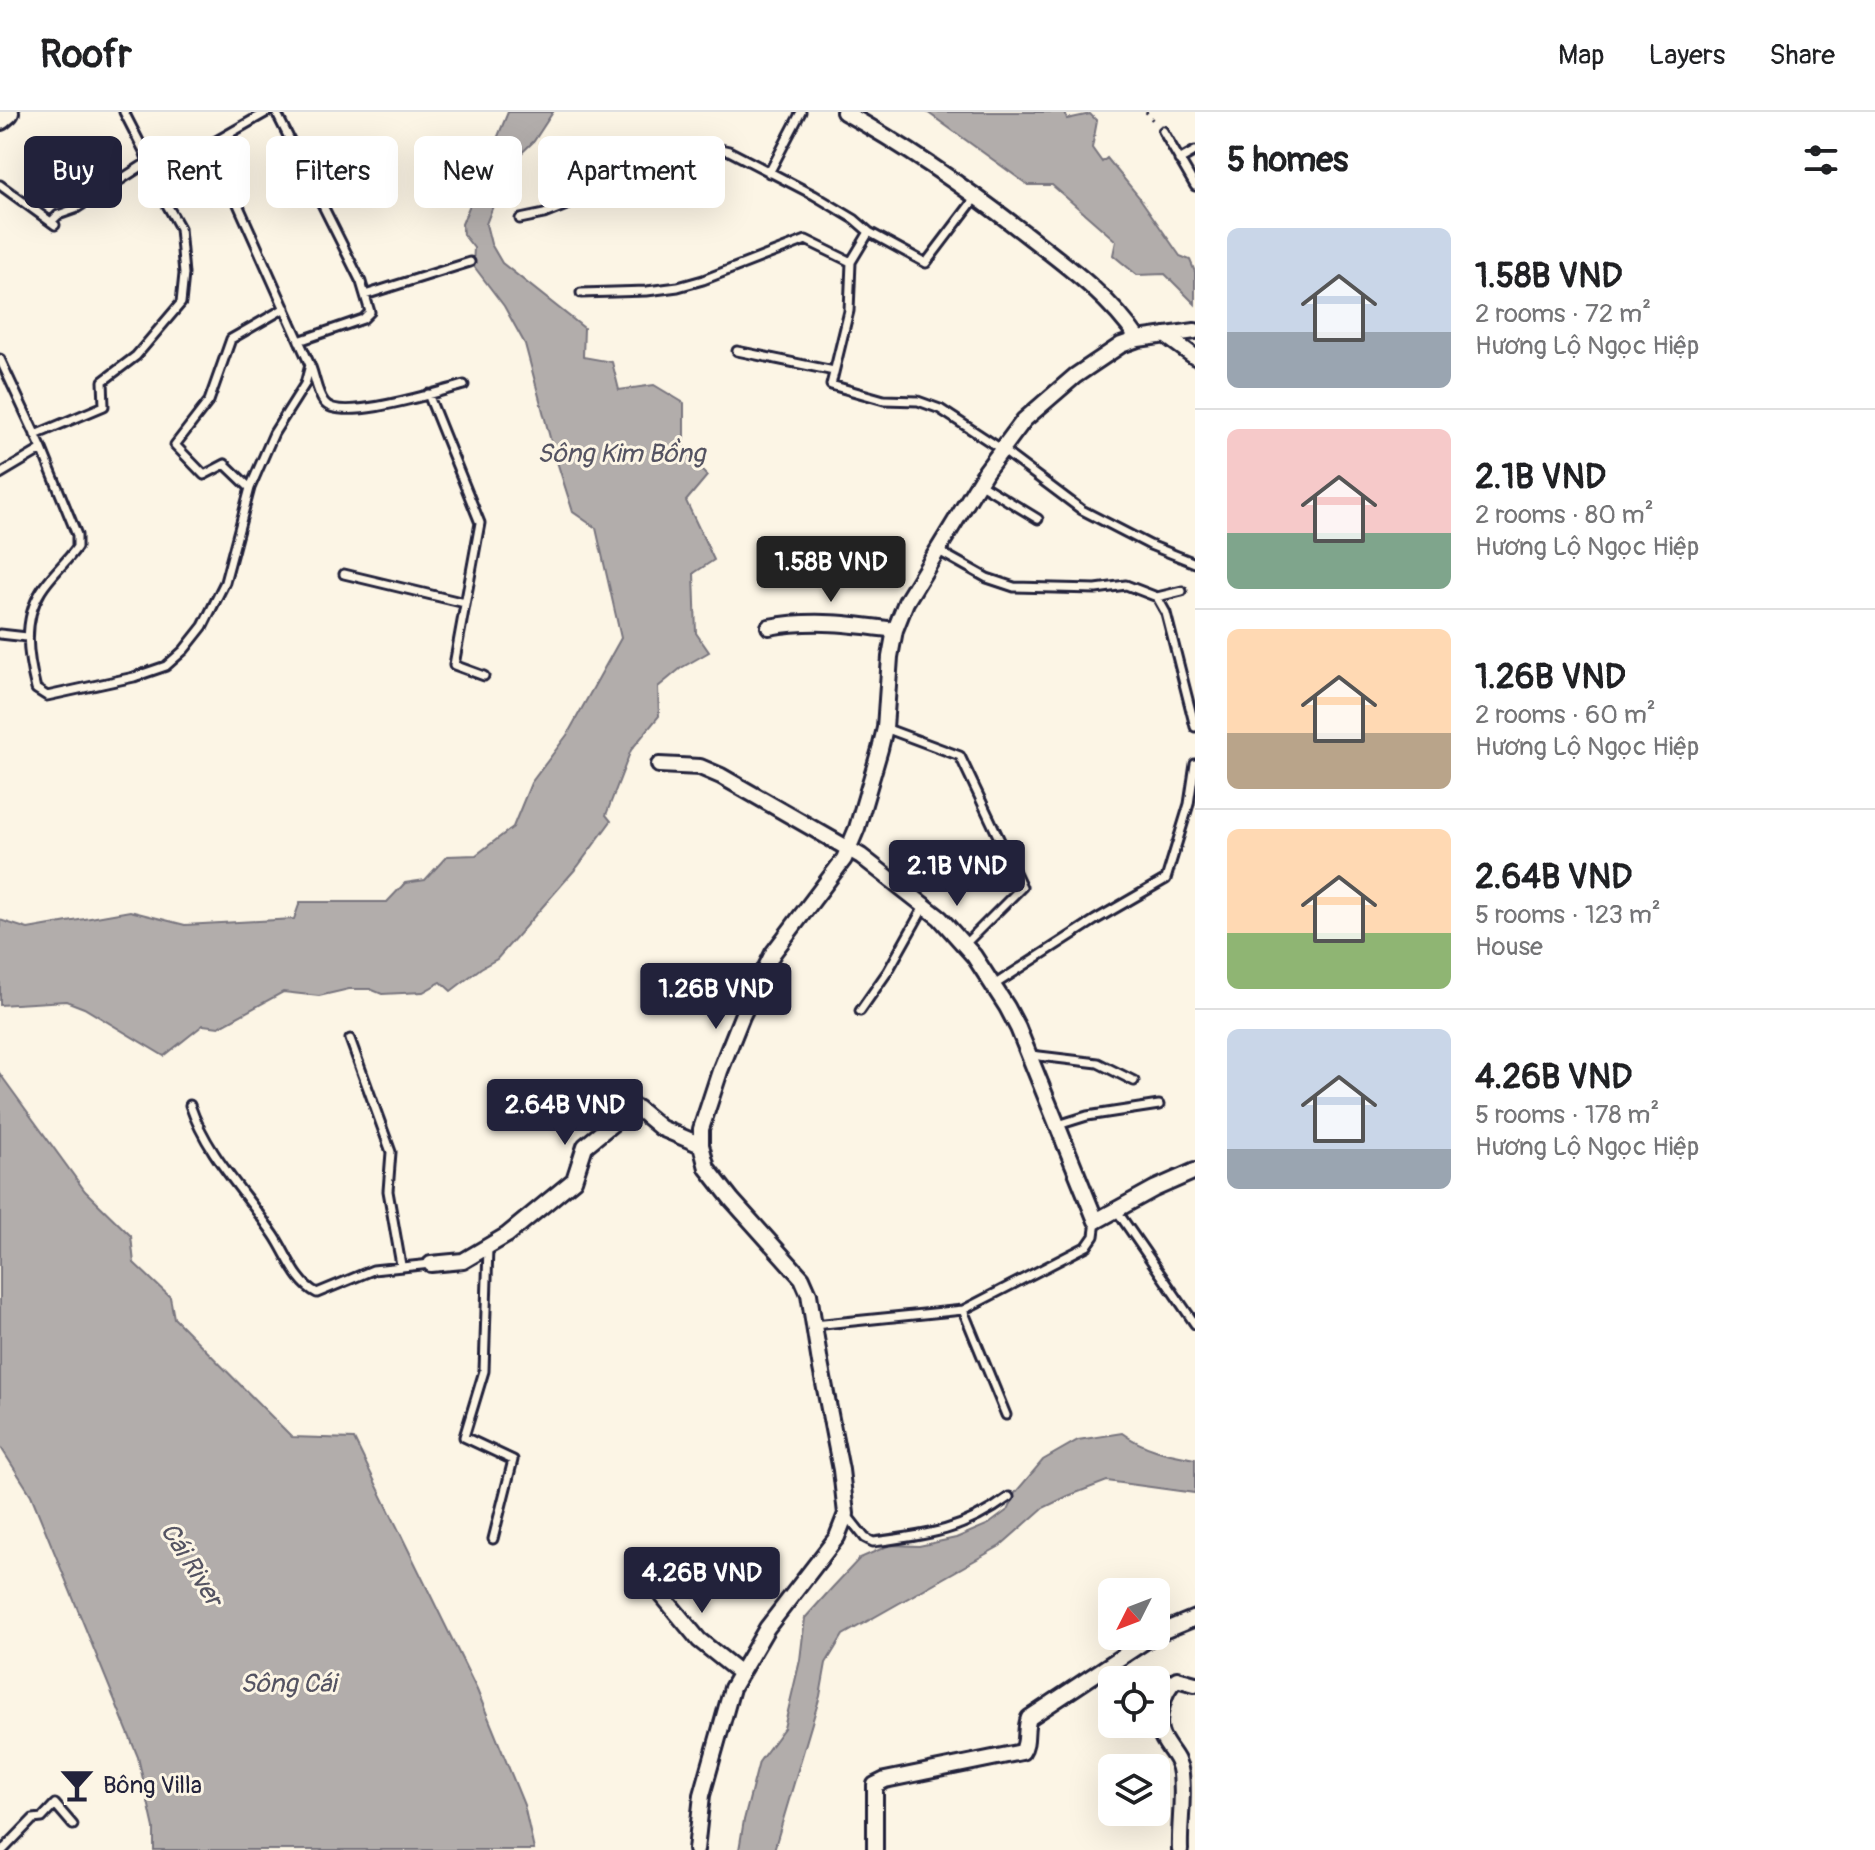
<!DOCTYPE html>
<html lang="en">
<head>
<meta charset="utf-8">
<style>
  :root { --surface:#fff; --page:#f6f6f6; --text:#202124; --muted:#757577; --line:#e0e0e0; --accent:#22223b }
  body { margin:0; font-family:Pangolin,sans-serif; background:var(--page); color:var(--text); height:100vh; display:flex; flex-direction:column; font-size:30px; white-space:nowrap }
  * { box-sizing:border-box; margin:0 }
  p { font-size:26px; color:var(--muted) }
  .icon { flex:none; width:44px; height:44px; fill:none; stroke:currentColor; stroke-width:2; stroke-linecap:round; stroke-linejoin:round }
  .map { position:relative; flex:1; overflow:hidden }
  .drawer { display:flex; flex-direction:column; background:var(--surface); width:680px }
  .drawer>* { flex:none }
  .banner { position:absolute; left:24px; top:24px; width:760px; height:72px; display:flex; gap:16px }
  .needle { width:52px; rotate:228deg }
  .controls { position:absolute; left:1098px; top:1466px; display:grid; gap:16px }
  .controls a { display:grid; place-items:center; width:72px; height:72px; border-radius:12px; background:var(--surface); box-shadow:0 8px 32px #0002; font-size:40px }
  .price { position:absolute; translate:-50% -68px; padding:0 18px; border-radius:8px; background:var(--accent); color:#fff; font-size:26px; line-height:52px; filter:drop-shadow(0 2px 4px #0008) }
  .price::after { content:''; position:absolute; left:50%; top:48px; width:24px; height:18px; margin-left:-12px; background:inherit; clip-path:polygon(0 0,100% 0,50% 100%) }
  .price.selected { background:#222; color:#fff }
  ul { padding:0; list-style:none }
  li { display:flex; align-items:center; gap:24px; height:200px; padding:0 32px }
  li+li { border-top:2px solid var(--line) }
  li span { display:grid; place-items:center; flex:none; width:224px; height:160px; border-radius:12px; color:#555 }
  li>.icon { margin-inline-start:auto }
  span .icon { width:96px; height:96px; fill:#fffc; stroke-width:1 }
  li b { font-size:34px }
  h2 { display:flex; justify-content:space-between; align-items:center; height:96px; padding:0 32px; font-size:34px }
  .chip { padding:0 28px; border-radius:12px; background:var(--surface); box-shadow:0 8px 32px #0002; font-size:28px; line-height:72px }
  .chip.selected { background:var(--accent); color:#fff }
  header { display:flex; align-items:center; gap:48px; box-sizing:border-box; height:112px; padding:0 40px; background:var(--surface); border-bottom:2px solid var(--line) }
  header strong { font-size:38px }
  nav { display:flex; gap:44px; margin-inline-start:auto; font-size:28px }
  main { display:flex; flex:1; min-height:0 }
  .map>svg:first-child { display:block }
</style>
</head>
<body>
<header>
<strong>Roofr</strong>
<nav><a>Map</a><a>Layers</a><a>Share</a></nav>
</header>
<main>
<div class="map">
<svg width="1195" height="1738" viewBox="0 0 1195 1738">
  <rect width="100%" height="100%" fill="#fcf5e5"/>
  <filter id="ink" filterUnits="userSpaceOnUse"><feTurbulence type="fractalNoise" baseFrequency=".0125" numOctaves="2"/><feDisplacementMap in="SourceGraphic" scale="16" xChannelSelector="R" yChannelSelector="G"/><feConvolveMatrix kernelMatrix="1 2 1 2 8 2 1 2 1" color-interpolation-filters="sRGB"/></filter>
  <g filter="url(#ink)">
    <path fill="#b2adab" stroke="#78757e" stroke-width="2" d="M 508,0 L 553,0 L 534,29 L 509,53 L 486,112 L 491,132 L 502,151 L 584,216 L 583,245 L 612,250 L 619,278 L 654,273 L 684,291 L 684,338 L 707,364 L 686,389 L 714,448 L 694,461 L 696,521 L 709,540 L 681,556 L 658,575 L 659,604 L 631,638 L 606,703 L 611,709 L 578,754 L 497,847 L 481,856 L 451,879 L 441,870 L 423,880 L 382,882 L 370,877 L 349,877 L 319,884 L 283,880 L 219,915 L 203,913 L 164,944 L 84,896 L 66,889 L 0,893 L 0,808 L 28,817 L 130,799 L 185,813 L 294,807 L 300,790 L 387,790 L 405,771 L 425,768 L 447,744 L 476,743 L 513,715 L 531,671 L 567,623 L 621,526 L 596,416 L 573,400 L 553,337 L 525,232 L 504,194 L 473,153 L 474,136 L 463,122 L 462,112 Z
      M 927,0 L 1065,0 L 1067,7 L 1090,2 L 1097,9 L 1092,36 L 1102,50 L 1107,46 L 1139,85 L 1180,144 L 1190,148 L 1195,160 L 1195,192 L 1165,162 L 1137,163 L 1113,143 L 1116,129 L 1052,73 L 1028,73 Z
      M 0,962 L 85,1079 L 131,1124 L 134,1151 L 170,1185 L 174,1206 L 292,1325 L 354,1327 L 477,1578 L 524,1693 L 534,1738 L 154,1738 L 154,1716 L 138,1645 L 31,1383 L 0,1334 Z
      M 1122,1321 C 1145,1338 1168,1342 1195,1347 L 1195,1381 L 1107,1369 L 1068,1384 L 1043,1396 L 1000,1434 L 843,1523 L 826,1551 L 820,1584 L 774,1738 L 739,1738 L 744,1708 L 759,1650 L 784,1616 L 800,1548 L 805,1506 L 832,1476 L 860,1446 L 890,1433 L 919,1434 L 956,1426 L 989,1412 L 1009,1397 L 1015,1381 L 1043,1348 L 1078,1328 Z"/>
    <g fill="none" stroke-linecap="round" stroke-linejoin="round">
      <g stroke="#22223b" stroke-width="13">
        <path id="lane" d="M 276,0 L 361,170 L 370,200 L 363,207 L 299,229
          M 1163,19 L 1195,74
          M 1179,48 L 1195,39
          M 769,61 L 801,0
          M 0,73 L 55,113
          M 976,85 L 926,151 L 869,120 L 851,150 L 849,199 L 831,273 L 884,288 L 918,289 L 940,297 L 1001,337 L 1082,398 L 1150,433 L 1195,451
          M 163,87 L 198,77 L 236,88
          M 520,107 L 544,102 L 607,77 L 681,40 L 697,35 L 712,35 L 729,39 L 814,83 L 854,107 L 869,120
          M 51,110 L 58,103 L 75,97 L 148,50
          M 581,181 L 647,179 L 678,175 L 703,168 L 806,128 L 851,150
          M 365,183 L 470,150
          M 737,239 L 834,259
          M 0,247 L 42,337 L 77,423 L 77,435 C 66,451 51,463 41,479 C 22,509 28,545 36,577 L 47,584 L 134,565 L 166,554 L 184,538 L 203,514 L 225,470 L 250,376 L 274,321 L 305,272 L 310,253 L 211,32 L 267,0
          M 311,255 C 315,265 317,281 324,290 C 339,312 440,279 464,273
          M 428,282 L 480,411 L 454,553 L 484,564
          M 35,323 L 104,294 L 103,269 L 136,244 L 181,191 L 184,162 L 180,116 L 157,75 L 144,39 L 124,0
          M 0,362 L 42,337
          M 979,371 L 1038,407
          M 250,376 L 225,352 L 204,363 L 175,333 L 209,289 L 231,227 L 285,196
          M 937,438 L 987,466 L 1014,475 L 1096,477 L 1126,473 L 1157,485 L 1182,479
          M 344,462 L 465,491
          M 1157,485 L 1166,501 L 1195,615
          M 0,522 L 27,525
          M 885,616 L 960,644 L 1022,775 L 964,833
          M 994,873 L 1095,808 L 1166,767 L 1189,692 L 1195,652
          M 860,899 L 888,859 L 925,793
          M 350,927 L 391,1040 L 388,1079 L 401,1153
          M 1031,943 L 1098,951 L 1134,969
          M 190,993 C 207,1043 245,1080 274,1123 C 287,1142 296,1171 317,1181 L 373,1158 L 431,1152
          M 1058,1013 L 1087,1004 L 1159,993
          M 1117,1099 L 1195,1212
          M 488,1136 L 484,1259 L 464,1325 L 513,1348 L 493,1427
          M 963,1198 L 1006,1303
          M 814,1213 L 963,1198 L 1087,1134 L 1094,1124 L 1096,1109
          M 846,1402 L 865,1426 L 873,1430 C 928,1423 963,1419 1009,1385
          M 3,1738 L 33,1707 L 42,1706 L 55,1692 L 73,1713"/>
      </g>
      <g stroke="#22223b" stroke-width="20">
        <path id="street" d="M 844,0 C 909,36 969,78 1027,123 C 1067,154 1109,184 1138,227
          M 1165,223 L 1195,245
          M 769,515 C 812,507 852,512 895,518
          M 659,653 L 700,655 L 721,664 L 861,744 L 940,806 L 974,844 L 1007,895 L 1018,916 L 1096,1109 L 1154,1077 L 1195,1059
          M 431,1152 L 463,1149 L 507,1123 L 574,1068 L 585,1034 L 628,999 L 637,996 L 661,1016 L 701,1033
          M 647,1465 L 699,1528 L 739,1560
          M 1156,1522 L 1195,1506
          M 696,1738 L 702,1683 L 732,1576 L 767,1516 L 837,1425 L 846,1402 L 841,1358 L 820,1251 L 809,1182 L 802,1166 L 732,1088 L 707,1056 L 701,1033 L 701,1017 L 720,959 L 742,904 L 773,841 L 844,747 L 857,716 L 880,637 L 885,616 L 890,545 L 895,518 L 906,490 L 986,359 L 1024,308 L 1075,264 L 1121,233 L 1138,227 L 1195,219
          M 875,1738 L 875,1673 L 885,1668 L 1022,1640 C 1029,1630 1024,1618 1029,1606 L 1153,1524
          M 1180,1738 C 1179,1712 1184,1688 1181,1662 C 1178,1634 1150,1632 1162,1593 C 1165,1582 1168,1574 1177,1567 L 1195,1572"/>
      </g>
      <g stroke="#22223b" stroke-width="28">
        <path id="primary" d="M 0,6 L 7,0"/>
      </g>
      <path stroke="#22223b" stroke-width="3" stroke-dasharray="2 6" stroke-linecap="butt" d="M 1146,0 L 1155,11"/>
      <use href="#lane" stroke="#fcf5e5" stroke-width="7"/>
      <use href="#street" stroke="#fcf5e5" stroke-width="14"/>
      <use href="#primary" stroke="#fcf5e5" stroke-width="22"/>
    </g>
  </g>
  <defs>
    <g id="bar-bare" transform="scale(2.76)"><path d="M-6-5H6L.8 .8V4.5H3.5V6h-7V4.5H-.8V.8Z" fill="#22223b" stroke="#fcf5e5" stroke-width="2.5" paint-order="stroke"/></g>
  </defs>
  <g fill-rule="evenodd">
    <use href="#bar-bare" x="77" y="1673"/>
  </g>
  <g text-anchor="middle" stroke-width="6" stroke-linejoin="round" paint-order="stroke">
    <g font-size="24" fill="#22223b" stroke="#fcf5e5" text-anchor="start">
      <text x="103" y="1681">Bông Villa</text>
    </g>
    <g font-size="26" font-style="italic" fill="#545362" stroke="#fcf5e5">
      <text x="621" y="350">Sông Kim Bồng</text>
      <text transform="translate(192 1452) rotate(58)" y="9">Cái River</text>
      <text x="288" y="1580">Sông Cái</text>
    </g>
  </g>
</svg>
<div class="controls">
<a><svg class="needle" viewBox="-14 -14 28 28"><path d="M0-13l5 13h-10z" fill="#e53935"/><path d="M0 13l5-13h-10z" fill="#757577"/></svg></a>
<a><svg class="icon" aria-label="locate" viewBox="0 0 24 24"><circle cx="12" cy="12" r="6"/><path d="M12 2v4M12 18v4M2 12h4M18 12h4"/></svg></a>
<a><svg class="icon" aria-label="layers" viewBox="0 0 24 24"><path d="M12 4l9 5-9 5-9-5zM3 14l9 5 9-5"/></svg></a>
</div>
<b class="price selected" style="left:831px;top:492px">1.58B VND</b>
<b class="price" style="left:957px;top:796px">2.1B VND</b>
<b class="price" style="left:716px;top:919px">1.26B VND</b>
<b class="price" style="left:565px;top:1035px">2.64B VND</b>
<b class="price" style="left:702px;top:1503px">4.26B VND</b>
<div class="banner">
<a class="chip selected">Buy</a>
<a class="chip">Rent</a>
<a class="chip">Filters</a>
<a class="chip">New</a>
<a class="chip">Apartment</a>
</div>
</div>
<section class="drawer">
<h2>5 homes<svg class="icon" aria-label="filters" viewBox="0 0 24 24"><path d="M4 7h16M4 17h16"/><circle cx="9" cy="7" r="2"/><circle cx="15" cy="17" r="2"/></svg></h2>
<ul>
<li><span style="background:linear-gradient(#c9d6e8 65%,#9aa5b1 0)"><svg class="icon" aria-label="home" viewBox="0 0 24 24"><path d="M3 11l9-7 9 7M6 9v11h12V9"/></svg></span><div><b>1.58B VND</b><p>2 rooms · 72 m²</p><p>Hương Lộ Ngọc Hiệp</p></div></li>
<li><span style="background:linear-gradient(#f6c9c9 65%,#7fa58c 0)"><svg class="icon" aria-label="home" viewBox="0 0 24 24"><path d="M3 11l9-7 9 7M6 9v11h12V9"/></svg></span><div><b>2.1B VND</b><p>2 rooms · 80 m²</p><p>Hương Lộ Ngọc Hiệp</p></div></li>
<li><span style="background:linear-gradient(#ffd9b3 65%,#b9a48a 0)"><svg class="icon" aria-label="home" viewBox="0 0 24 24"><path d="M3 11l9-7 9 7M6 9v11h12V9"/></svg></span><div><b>1.26B VND</b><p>2 rooms · 60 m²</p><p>Hương Lộ Ngọc Hiệp</p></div></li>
<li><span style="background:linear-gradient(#ffd9b3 65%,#8fb573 0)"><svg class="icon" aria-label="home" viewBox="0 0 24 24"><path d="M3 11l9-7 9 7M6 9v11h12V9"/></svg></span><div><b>2.64B VND</b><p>5 rooms · 123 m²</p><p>House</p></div></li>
<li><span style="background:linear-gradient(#c9d6e8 75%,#9aa5b1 0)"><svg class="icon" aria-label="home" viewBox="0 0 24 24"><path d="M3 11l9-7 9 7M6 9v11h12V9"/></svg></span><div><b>4.26B VND</b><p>5 rooms · 178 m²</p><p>Hương Lộ Ngọc Hiệp</p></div></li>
</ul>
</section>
</main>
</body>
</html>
